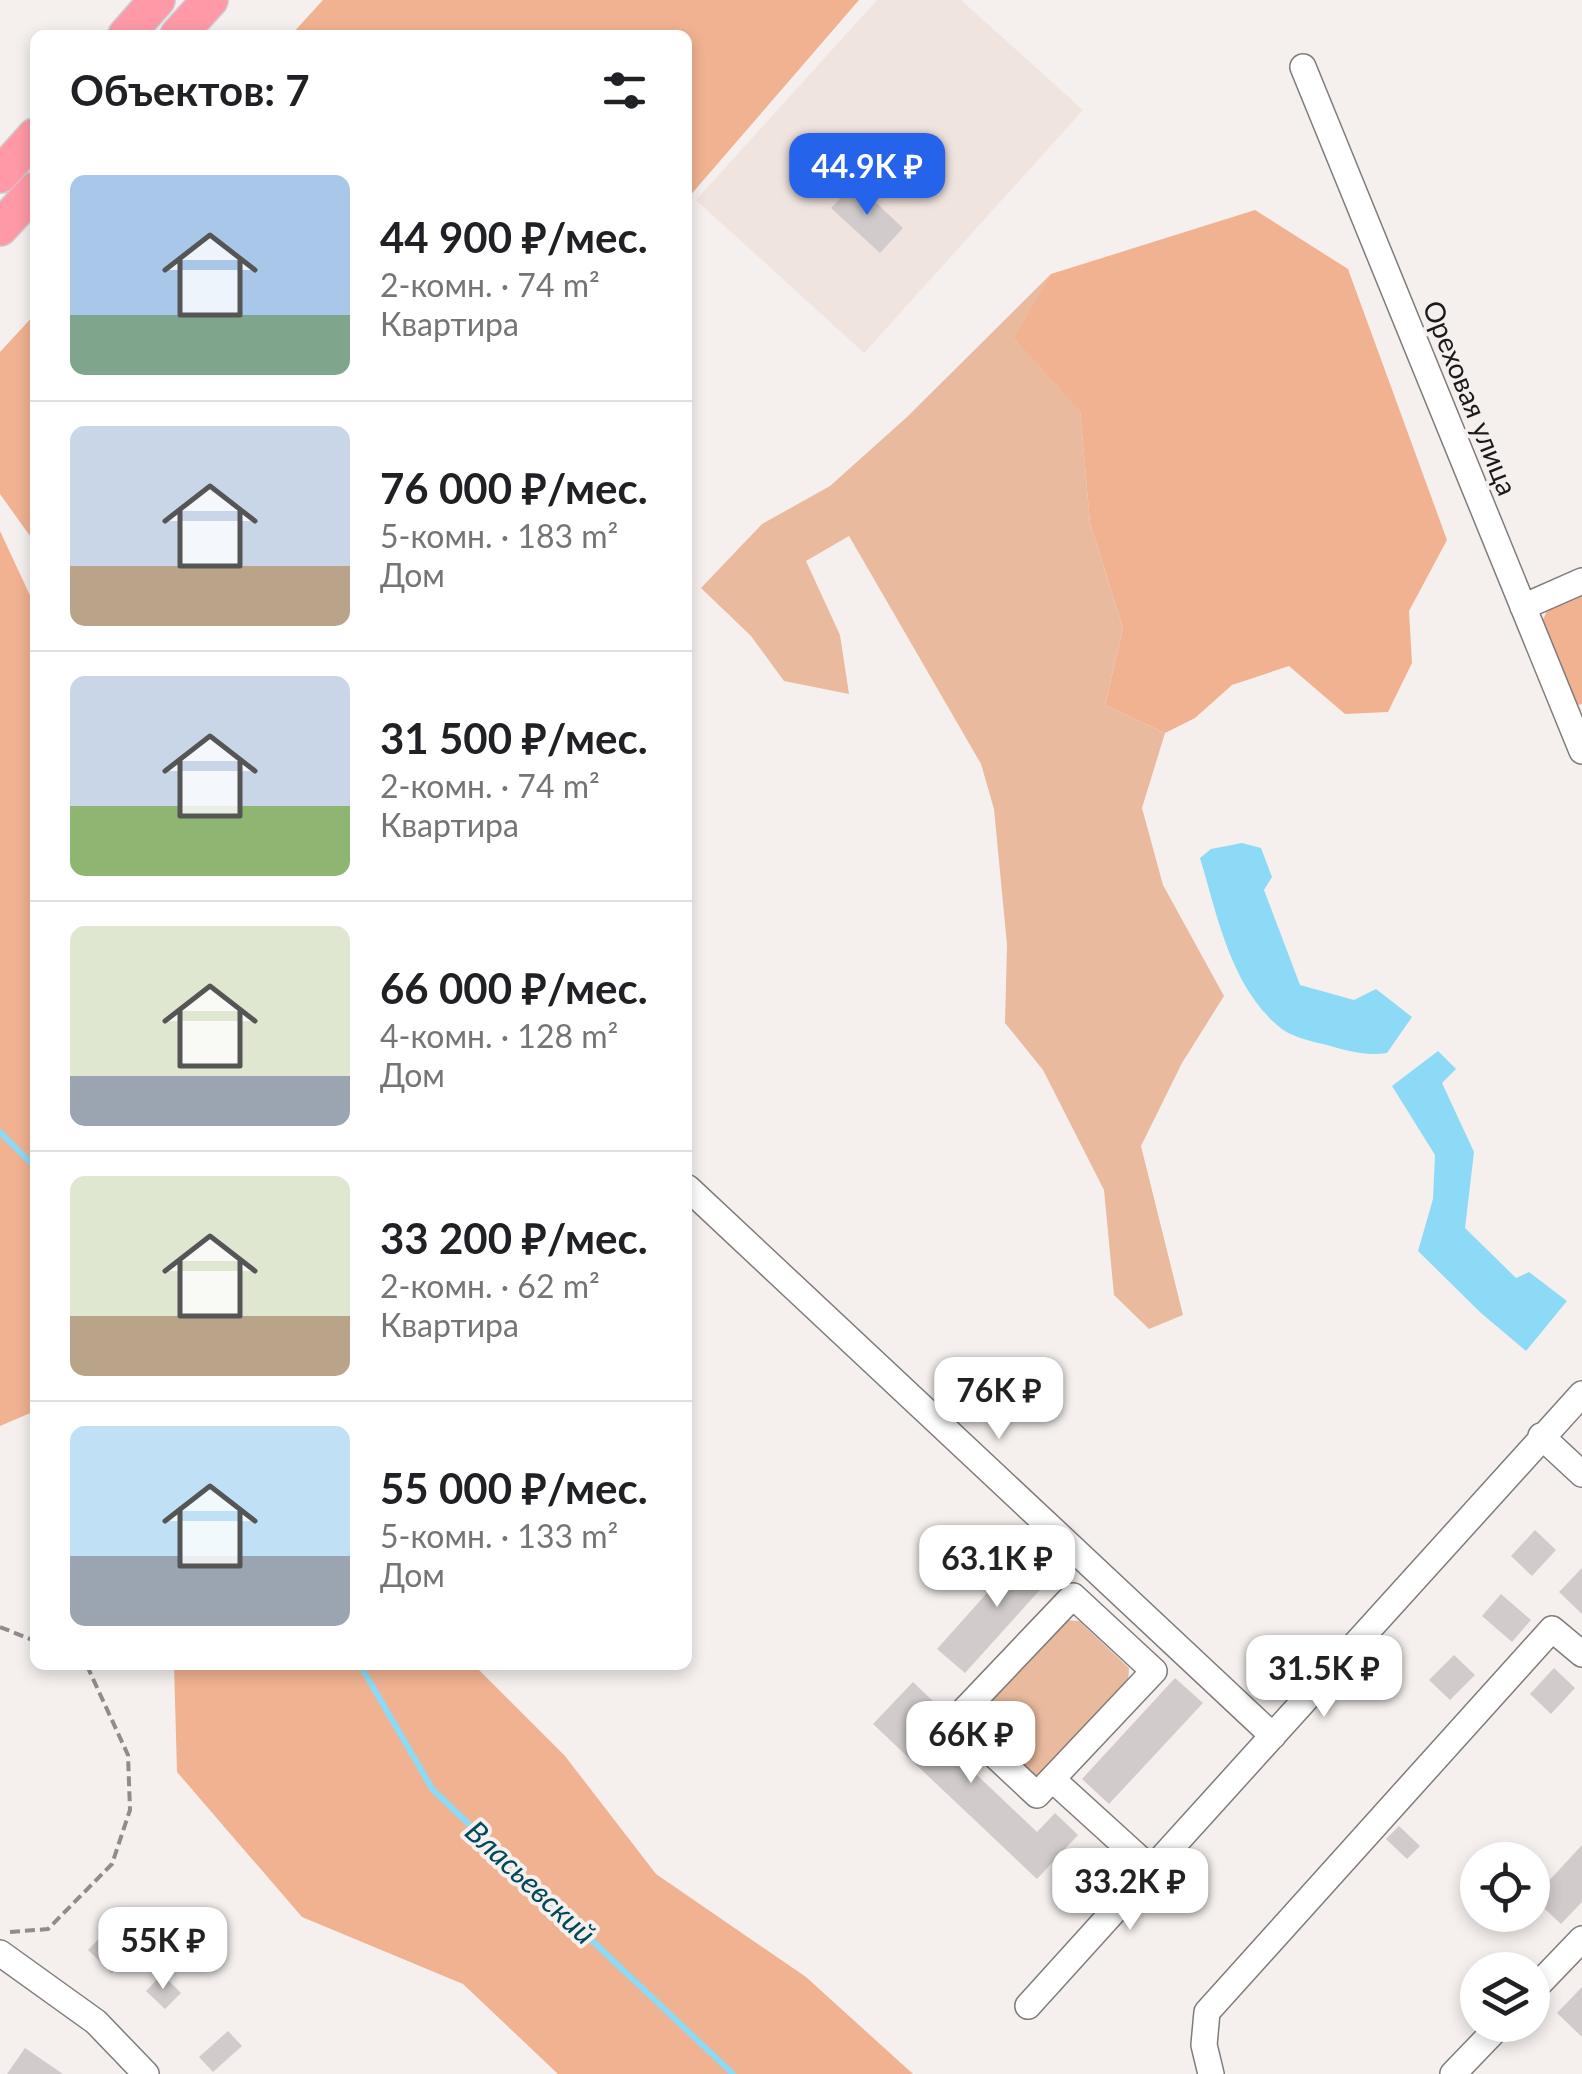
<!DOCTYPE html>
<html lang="ru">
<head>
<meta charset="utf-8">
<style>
  :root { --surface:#fff; --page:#f6f6f6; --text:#202124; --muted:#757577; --line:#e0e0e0; --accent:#2563eb }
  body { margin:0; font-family:Lato,sans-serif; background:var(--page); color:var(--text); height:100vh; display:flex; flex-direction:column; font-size:38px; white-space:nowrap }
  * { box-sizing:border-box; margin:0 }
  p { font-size:32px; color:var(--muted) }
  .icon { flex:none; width:55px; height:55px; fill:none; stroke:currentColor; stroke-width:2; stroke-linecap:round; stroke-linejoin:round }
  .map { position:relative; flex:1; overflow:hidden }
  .panel { position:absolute; left:30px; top:30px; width:662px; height:1640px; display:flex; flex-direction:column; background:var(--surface); border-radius:15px; box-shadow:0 5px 15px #0003 }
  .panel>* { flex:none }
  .fabs { position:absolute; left:1460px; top:1842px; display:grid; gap:20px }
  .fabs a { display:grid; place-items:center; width:90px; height:90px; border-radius:50%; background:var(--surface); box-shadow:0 5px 15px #0003; font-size:50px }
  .price { position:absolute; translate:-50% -85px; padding:0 22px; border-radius:20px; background:#fff; color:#222; font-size:32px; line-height:65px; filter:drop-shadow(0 2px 5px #0008) }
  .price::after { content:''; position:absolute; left:50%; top:60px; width:30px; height:22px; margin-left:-15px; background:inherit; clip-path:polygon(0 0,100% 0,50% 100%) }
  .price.selected { background:var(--accent); color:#fff }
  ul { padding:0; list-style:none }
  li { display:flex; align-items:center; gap:30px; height:250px; padding:0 40px }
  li+li { border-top:2px solid var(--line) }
  li span { display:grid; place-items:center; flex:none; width:280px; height:200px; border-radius:15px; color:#555 }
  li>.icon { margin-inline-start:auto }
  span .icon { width:120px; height:120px; fill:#fffc; stroke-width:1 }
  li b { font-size:42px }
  h2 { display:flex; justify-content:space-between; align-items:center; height:120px; padding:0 40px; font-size:42px }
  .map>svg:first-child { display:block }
</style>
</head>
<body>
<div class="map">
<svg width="1582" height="2074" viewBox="0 0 1582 2074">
  <rect width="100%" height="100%" fill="#f5f0ee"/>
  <path fill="#f0e4de" d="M 877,0 L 961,0 L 1083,110 L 864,353 L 696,200 Z"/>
  <path fill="#eaba9f" d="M 1051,274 L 1015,340 L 1080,409 L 1090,523 L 1123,628 L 1105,705 L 1165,733 L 1142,808 L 1163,885 L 1224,996 L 1182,1063 L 1141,1146 L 1183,1315 L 1149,1329 L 1114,1295 L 1104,1190 L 1043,1070 L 1005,1023 L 1007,945 L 994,809 L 981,764 L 849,536 L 806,561 L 840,635 L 849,694 L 784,681 L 751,636 L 701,588 L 762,524 L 830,486 L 907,417 Z
    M 1062,1620 L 1079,1621 L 1129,1668 L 1128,1683 L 1041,1775 L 1029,1776 L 973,1724 L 974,1712 Z"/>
  <path fill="#f0b291" d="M 323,0 L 859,0 L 688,198 L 688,35 L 291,35 Z
    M 1255,210 L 1348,269 L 1447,540 L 1409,611 L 1412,663 L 1388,712 L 1345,714 L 1289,666 L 1232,685 L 1195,718 L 1165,733 L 1105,705 L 1123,628 L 1090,523 L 1080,410 L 1014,339 L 1051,274 Z
    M 35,314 L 35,543 L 0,494 L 0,352 Z
    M 0,531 L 35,606 L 35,1411 L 0,1426 Z
    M 1582,593 L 1582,704 L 1574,706 L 1542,622 L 1549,606 Z
    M 174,1665 L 474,1665 L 565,1756 L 656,1874 L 806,1977 L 913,2074 L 558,2074 L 463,1984 L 302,1917 L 177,1772 Z"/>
  <path fill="#8cdaf5" d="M 1242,843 L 1261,848 L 1272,877 L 1264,890 L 1300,985 L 1354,1000 L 1376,989 L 1412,1017 L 1387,1053 C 1365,1056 1348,1051 1327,1045 C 1310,1041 1290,1037 1277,1025 C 1230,984 1217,914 1200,858 L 1211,849 Z
    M 1438,1051 L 1456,1069 L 1442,1083 L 1474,1152 L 1465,1228 L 1516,1278 L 1529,1272 L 1567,1301 L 1526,1351 L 1481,1313 L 1418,1251 L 1433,1199 L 1435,1155 L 1392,1086 Z"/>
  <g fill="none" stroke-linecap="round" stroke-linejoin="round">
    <path stroke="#8cdaf5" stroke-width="6" d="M 0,1132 L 35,1167
      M 360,1665 L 433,1790 L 733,2074"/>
  </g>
  <path fill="#d1cccb" d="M 855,183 L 903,228 L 880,253 L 831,208 Z
    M 1535,1530 L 1556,1550 L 1532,1576 L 1511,1556 Z
    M 1028,1547 L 1056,1572 L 965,1673 L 937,1649 Z
    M 1582,1568 L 1582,1614 L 1559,1592 Z
    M 1501,1594 L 1531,1620 L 1512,1642 L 1482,1616 Z
    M 1454,1655 L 1475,1675 L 1450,1700 L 1429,1680 Z
    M 1554,1668 L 1575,1688 L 1551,1714 L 1530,1694 Z
    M 1175,1678 L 1203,1703 L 1109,1804 L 1082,1779 Z
    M 913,1682 L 937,1705 L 921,1722 L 1037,1832 L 1055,1813 L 1078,1835 L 1037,1879 L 873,1724 Z
    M 1399,1826 L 1420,1846 L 1407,1859 L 1386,1839 Z
    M 1582,1845 L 1582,1902 L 1561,1924 L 1533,1898 Z
    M 108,1929 L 132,1953 L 112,1973 L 88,1950 Z
    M 162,1974 L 181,1993 L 165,2009 L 146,1991 Z
    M 1582,1987 L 1582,2037 L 1557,2013 Z
    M 228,2031 L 242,2046 L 213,2072 L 199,2057 Z
    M 25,2048 L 63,2074 L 7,2074 Z"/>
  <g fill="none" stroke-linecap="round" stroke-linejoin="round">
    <g stroke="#807c7a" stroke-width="28">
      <path id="minor" d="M 1303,67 L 1582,751
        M 1523,607 L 1582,581
        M 688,1188 L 1273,1736
        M 1541,1436 L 1582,1474
        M 1052,1779 L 1037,1795 L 956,1719 L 1073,1596 L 1154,1671 L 1052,1779 L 1150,1868
        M 0,1953 L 96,2022 L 146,2074
        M 1532,1991 L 1582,1939
        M 1028,2006 L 1582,1394
        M 1211,2074 L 1204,2045 L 1207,2012 L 1552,1629 L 1582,1654
        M 1453,2074 L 1500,2025"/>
    </g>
    <g stroke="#cdcccc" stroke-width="38">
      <path id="highway" d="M 126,35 L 157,0
        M 178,35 L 210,0
        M 0,175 L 35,136
        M 0,228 L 35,190"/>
    </g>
    <path stroke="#908c8b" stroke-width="4" stroke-dasharray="10 5" stroke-linecap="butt" d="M 0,1627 L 35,1641
      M 10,1932 L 48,1929 L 112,1864 L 130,1810 L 128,1755 L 88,1668 L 84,1665"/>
    <use href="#minor" stroke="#fff" stroke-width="25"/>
    <use href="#highway" stroke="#ff99a7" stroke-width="35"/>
  </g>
  <g text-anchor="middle" stroke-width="8" stroke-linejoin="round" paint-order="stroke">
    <g font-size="28" fill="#1b1919" stroke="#f5f0ee">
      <text transform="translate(1470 398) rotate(68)" y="10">Ореховая улица</text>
    </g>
    <g font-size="30" font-style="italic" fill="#01485b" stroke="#f5f0ee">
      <text transform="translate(530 1883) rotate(43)" y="10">Власьевский</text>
    </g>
  </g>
</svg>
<div class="fabs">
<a><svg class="icon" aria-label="locate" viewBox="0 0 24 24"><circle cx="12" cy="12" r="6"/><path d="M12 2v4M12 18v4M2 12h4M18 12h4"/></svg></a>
<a><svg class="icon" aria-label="layers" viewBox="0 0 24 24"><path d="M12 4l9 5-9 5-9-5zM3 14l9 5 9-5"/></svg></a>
</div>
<b class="price selected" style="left:867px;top:218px">44.9K ₽</b>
<b class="price" style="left:999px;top:1442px">76K ₽</b>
<b class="price" style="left:997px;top:1610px">63.1K ₽</b>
<b class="price" style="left:1324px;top:1720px">31.5K ₽</b>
<b class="price" style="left:971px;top:1786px">66K ₽</b>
<b class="price" style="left:1130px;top:1933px">33.2K ₽</b>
<b class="price" style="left:163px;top:1992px">55K ₽</b>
<section class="panel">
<h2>Объектов: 7<svg class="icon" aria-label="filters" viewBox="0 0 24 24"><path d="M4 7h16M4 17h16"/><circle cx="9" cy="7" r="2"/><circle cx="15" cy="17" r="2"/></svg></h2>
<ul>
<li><span style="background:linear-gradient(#a9c7e8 70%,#7fa58c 0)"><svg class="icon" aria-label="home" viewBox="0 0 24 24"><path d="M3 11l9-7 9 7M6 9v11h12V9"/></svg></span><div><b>44 900 ₽/мес.</b><p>2-комн. · 74 m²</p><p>Квартира</p></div></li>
<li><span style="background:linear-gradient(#c9d6e8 70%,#b9a48a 0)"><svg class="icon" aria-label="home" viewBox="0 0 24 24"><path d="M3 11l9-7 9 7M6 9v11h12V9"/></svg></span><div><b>76 000 ₽/мес.</b><p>5-комн. · 183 m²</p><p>Дом</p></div></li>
<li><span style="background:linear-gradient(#c9d6e8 65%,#8fb573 0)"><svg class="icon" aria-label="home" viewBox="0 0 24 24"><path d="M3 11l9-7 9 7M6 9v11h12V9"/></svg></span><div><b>31 500 ₽/мес.</b><p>2-комн. · 74 m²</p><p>Квартира</p></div></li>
<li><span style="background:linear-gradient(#dfe7d0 75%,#9aa5b1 0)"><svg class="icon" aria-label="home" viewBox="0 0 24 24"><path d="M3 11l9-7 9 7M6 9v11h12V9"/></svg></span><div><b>66 000 ₽/мес.</b><p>4-комн. · 128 m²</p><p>Дом</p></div></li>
<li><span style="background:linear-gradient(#dfe7d0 70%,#b9a48a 0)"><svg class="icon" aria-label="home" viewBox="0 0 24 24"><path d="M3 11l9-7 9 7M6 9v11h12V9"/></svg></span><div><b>33 200 ₽/мес.</b><p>2-комн. · 62 m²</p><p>Квартира</p></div></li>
<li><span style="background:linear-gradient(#bfe0f5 65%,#9aa5b1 0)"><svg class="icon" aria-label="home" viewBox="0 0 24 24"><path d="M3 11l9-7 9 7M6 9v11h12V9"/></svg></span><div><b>55 000 ₽/мес.</b><p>5-комн. · 133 m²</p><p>Дом</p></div></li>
</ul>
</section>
</div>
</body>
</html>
